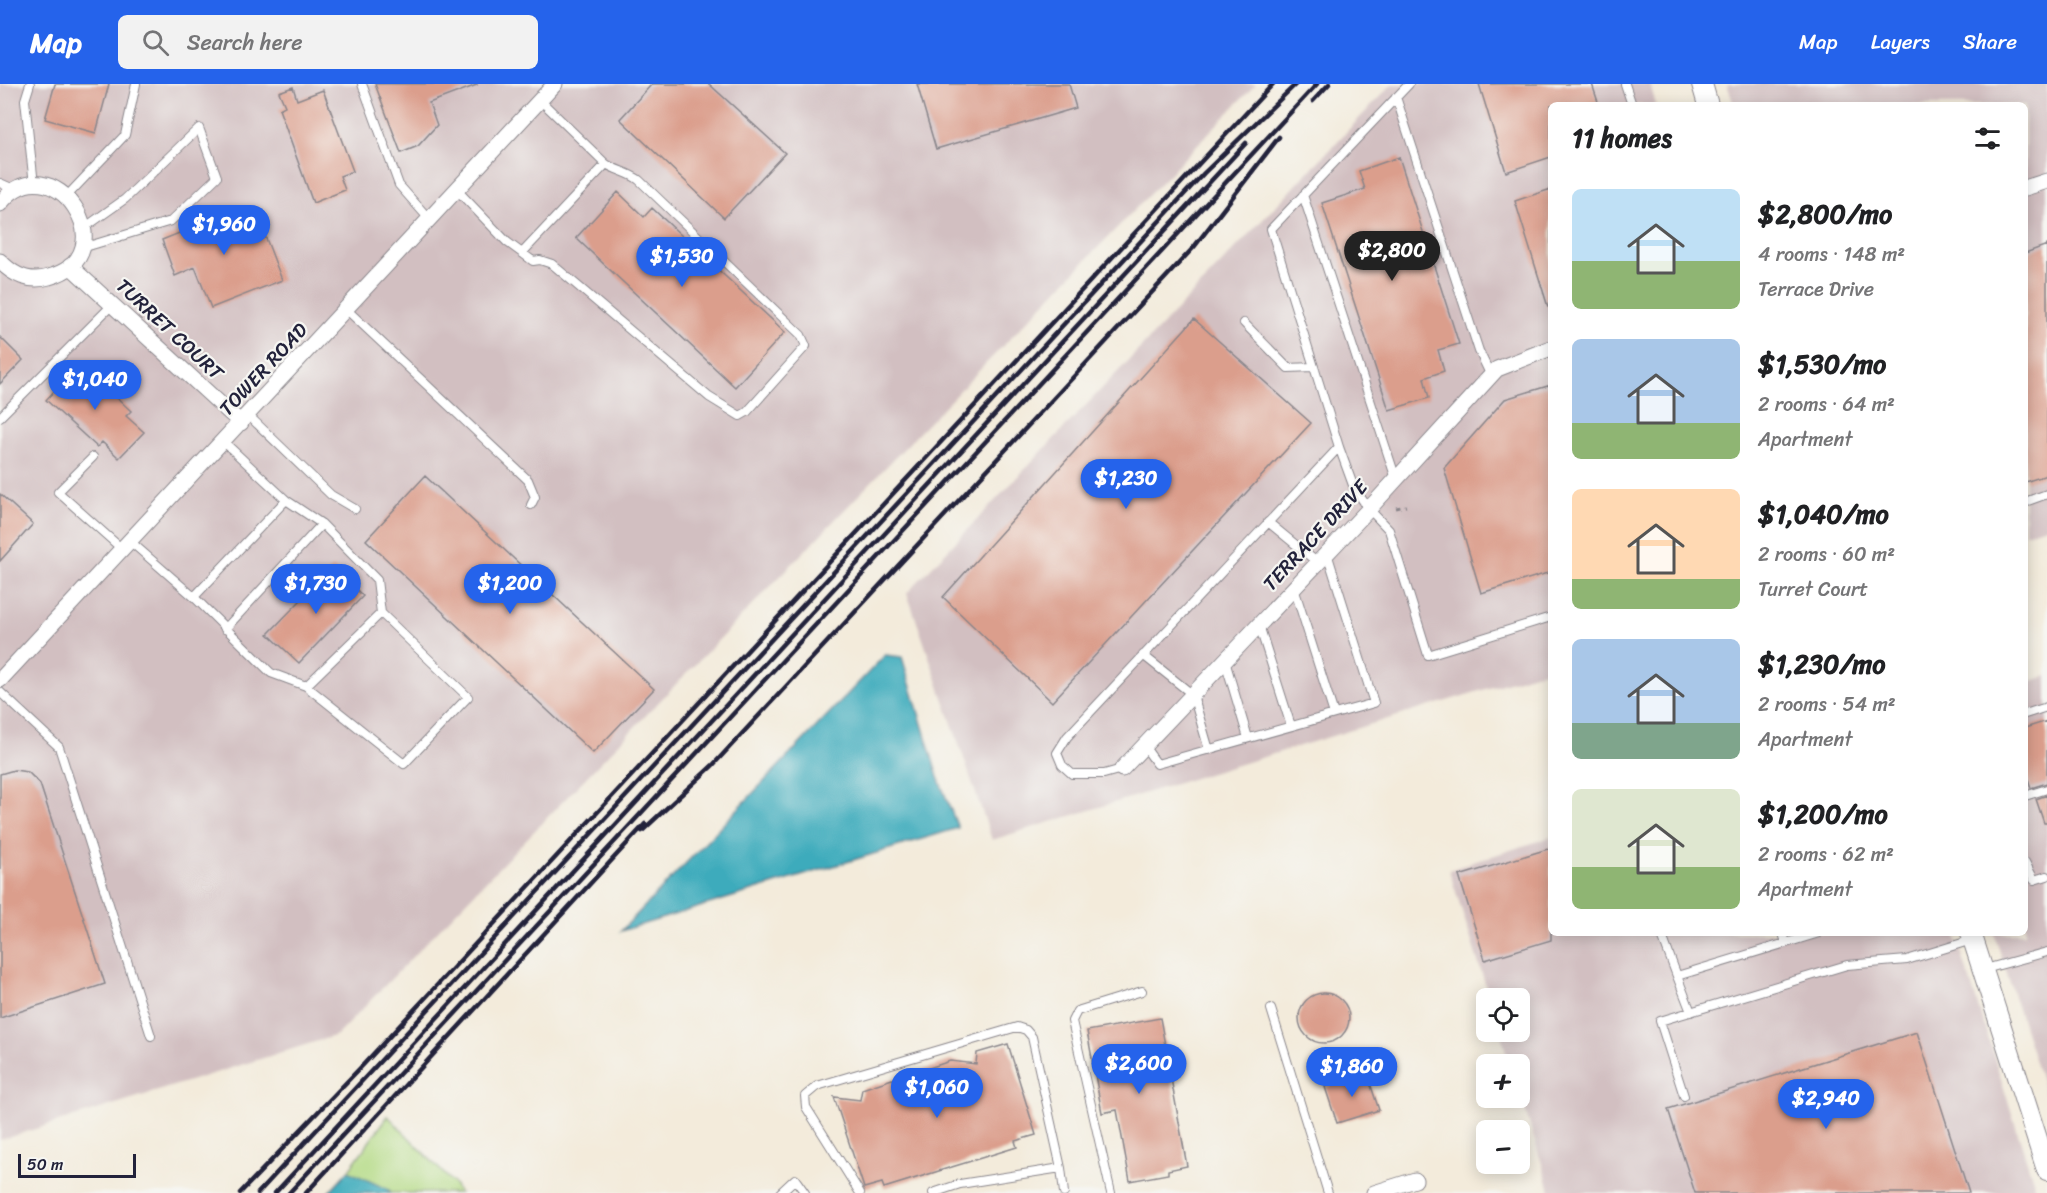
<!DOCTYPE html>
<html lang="en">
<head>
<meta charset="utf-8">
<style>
  :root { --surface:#fff; --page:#f2f2f2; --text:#202124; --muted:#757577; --accent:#2563eb }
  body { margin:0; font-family:Sriracha,sans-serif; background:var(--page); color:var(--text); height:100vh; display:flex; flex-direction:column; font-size:22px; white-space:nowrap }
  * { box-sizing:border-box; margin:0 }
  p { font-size:20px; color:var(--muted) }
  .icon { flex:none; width:33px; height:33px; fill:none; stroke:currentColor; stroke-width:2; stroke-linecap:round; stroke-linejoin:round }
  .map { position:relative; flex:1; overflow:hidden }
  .panel { position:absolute; left:1548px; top:18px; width:480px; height:834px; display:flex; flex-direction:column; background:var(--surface); border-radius:9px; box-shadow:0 3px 15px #0003 }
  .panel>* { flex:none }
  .buttons { position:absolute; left:1476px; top:904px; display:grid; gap:12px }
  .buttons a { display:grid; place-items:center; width:54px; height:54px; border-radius:9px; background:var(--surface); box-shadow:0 3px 15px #0003; font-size:30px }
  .scale { position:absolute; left:18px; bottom:15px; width:118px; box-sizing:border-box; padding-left:6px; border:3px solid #22223b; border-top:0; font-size:16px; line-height:21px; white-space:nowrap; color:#22223b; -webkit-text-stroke:4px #f6f6f2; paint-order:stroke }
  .price { position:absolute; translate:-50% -51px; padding:0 14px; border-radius:21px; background:var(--accent); color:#fff; font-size:20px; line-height:39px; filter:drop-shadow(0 2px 3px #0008) }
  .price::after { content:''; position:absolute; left:50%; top:36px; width:18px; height:14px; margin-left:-9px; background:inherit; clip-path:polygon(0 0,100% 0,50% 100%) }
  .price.active { background:#222; color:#fff }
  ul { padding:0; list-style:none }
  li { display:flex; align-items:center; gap:18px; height:150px; padding:0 24px }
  li span { display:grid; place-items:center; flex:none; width:168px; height:120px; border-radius:9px; color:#555 }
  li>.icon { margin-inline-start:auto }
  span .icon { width:72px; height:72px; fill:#fffc; stroke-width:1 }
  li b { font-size:26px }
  h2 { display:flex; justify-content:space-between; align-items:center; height:72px; padding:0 24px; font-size:26px }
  header { display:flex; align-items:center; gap:36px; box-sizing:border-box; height:84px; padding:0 30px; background:var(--accent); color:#fff }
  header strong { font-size:28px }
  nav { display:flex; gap:33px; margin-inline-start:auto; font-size:21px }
  .search { width:420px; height:54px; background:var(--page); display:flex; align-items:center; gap:15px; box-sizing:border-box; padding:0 21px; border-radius:9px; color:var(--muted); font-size:22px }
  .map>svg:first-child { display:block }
</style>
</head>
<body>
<header>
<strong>Map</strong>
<div class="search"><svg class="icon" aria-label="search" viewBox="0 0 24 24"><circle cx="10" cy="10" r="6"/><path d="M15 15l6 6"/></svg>Search here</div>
<nav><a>Map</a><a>Layers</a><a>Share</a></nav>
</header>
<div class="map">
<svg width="2047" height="1109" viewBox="0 0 2047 1109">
  <rect width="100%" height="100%" fill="#f6f6f2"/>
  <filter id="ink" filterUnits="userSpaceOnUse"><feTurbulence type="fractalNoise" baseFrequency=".0167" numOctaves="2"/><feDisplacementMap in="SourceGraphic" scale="12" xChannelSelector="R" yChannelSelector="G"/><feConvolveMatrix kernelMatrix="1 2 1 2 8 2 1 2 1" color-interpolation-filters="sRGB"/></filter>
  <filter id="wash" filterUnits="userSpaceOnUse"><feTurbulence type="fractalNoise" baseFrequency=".008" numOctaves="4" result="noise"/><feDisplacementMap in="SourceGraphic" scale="24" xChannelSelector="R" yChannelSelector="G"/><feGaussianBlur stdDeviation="1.35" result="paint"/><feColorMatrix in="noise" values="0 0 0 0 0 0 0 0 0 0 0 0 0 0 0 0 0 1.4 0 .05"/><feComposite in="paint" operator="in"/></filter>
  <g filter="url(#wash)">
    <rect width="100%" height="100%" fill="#f3ebdb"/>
    <path fill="#d2bfc1" d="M 0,0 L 1256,0 L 337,951 L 0,1056 Z
      M 1392,0 L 1650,0 L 1656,21 L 1551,21 L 1551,585 L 992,756 L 907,509 Z
      M 1727,0 L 2047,0 L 2047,443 L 2025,449 L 2025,21 L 1734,21 Z
      M 2047,592 L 2047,1016 L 1994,849 L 2025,849 L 2025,599 Z
      M 1551,753 L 1551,849 L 1955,849 L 2037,1109 L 1551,1109 L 1520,1010 L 1520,981 L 1510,981 L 1500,948 L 1520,948 L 1520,915 L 1490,915 L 1449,786 Z"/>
    <path fill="#b3da83" stroke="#6a7e5f" stroke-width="1.5" d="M 388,1032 L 454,1100 L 459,1109 L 328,1109 L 348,1087 Z"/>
    <path fill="#3dabbc" stroke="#30667c" stroke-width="1.5" d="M 885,571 L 902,573 L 938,693 L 958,744 L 621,847 Z
      M 348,1087 L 389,1106 L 390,1109 L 328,1109 Z"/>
    <g id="blocks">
      <path fill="#db9e8c" d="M 55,0 L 109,0 L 96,49 L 45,35 Z
        M 375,0 L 477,0 L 477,1 L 429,19 L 437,41 L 418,62 L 401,69 Z
        M 652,0 L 709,0 L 785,69 L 724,134 L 620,35 Z
        M 917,0 L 1069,0 L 1076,24 L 936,65 Z
        M 1479,0 L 1592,0 L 1599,21 L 1551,21 L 1551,73 L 1506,88 Z
        M 293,3 L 297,16 L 323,6 L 353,87 L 340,92 L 345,106 L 313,119 L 279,25 L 285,22 L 279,8 Z
        M 1399,73 L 1459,260 L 1438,266 L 1444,287 L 1424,294 L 1429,314 L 1389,326 L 1322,119 L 1365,105 L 1359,87 Z
        M 1551,105 L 1551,222 L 1548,223 L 1515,117 Z
        M 618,108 L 644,133 L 652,124 L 785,248 L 735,303 L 576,154 Z
        M 216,122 L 222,139 L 236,134 L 238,138 L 257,131 L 282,196 L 211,224 L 195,183 L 175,192 L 162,156 L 182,148 L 180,145 L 188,142 L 186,137 Z
        M 2047,161 L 2047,391 L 2025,398 L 2025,169 Z
        M 1194,235 L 1311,339 L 1052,618 L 943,513 Z
        M 0,253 L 23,276 L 0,300 Z
        M 80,279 L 131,327 L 126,332 L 144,348 L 119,374 L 102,358 L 97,363 L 46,316 Z
        M 1551,301 L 1551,488 L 1481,509 L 1444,384 L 1505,315 Z
        M 425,392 L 654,605 L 593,669 L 366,456 Z
        M 0,410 L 33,440 L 0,477 Z
        M 333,483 L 363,512 L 299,579 L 268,550 Z
        M 2047,637 L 2047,699 L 2031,704 L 2025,686 L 2025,644 Z
        M 14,686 L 28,688 L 40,700 L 105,900 L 0,934 L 0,690 Z
        M 2047,711 L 2047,739 L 2044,739 L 2036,715 Z
        M 1551,764 L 1551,856 L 1485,876 L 1459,792 Z
        M1299 934a25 25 0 1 1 50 0a25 25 0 1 1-50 0Z
        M 1160,934 L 1187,1082 L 1168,1086 L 1168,1090 L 1130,1097 L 1117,1026 L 1102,1029 L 1087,947 Z
        M 1917,948 L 1969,1109 L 1695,1109 L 1668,1025 Z
        M 1008,960 L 1036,1051 L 1015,1057 L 1017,1063 L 942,1086 L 884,1104 L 882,1099 L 864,1104 L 834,1013 L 860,1016 L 862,1005 L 892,995 L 919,998 L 920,987 L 950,977 L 976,980 L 977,969 Z
        M 1367,990 L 1379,1026 L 1337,1039 L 1325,1003 Z"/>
    </g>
  </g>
  <g filter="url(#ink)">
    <use href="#blocks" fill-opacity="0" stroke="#8a868b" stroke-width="1.5"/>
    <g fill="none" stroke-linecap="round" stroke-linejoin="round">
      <g stroke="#8a868b" stroke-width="10">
        <path id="service" d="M 30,0 L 25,16 L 34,101
          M 362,0 L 399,101 L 430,136
          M 1625,0 L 1632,21
          M 1396,13 L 1479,267 L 1491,292
          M 0,99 L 16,106
          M 457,106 L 507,158 L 533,177 L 540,176 L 552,180 L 709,313 L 740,332 L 747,328 L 806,262 L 801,251 L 639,96 C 628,88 617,87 606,80 L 540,16
          M 1303,111 L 1396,395
          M 67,112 L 125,51 L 136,0
          M 82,164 L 171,137 L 217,93 L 199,44 L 125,115 L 84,144
          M 522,169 L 606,80
          M 346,225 L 528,396 L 535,413 L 531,421
          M 1244,239 L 1288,284 L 1314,283
          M 248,331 L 331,411 L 355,425
          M 0,333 L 112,221
          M 224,358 L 286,416 L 322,440 L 377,496 L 381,529
          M 1339,363 L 1271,145 L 1409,0
          M 93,373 L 58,408 L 122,465
          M 2025,418 L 2047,410
          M 1268,438 L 1318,479
          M 131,458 L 194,513 L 271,589 L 306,602 L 404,680 L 468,613 L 381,529 L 306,602
          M 1294,504 L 1334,630
          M 194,513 L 286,416
          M 1259,541 L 1291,642
          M 225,545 L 322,440
          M 1143,571 L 1193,611 L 1209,666
          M 1225,577 L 1248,654
          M 0,608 L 59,663 L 151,952
          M 2025,630 L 2047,623
          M 1144,662 L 1157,680 L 1374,619 L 1327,469
          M 1122,685 L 1104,690 L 1072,690 L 1062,681 L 1057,669 L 1067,653 L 1339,363 L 1354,404 L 1369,425 L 1389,446 L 1428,571 L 1551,533
          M 2025,712 L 2047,705
          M 2025,778 L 2034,796 L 2047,792
          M 1661,849 L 1677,892
          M 1783,849 L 1786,859
          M 1985,885 L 2047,868
          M 1271,925 L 1328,1109
          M 1691,928 L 1677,892 L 1819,849
          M 1684,1012 L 1660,937 L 1847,881 L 1907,876 L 1972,856
          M 780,1109 L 795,1095 L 805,1109
          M 860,1109 L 806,1023 L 805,1012 L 817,1002 L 1017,943 L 1026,946 L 1032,953 L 1061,1084 L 1064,1109
          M 933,1109 L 960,1100 L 1061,1084
          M 1111,1109 L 1072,937 L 1077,927 L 1142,907"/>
      </g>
      <g stroke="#8a868b" stroke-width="17">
        <path id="minor" d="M 2025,104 L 2047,97
          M 0,120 C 51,53 131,170 49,193 C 30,199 13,191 0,177
          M 70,182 L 241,339
          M 0,596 L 555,0
          M 1122,685 L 1369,425 L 1497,285 L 1551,264
          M 1374,1109 L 1415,1096"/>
      </g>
      <g stroke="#8a868b" stroke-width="22">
        <path id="tertiary" d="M 1702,0 L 1708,21
          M 1971,849 L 2047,1086"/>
      </g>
      <path stroke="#8a868b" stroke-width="3" stroke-dasharray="4.5 4.5" stroke-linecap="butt" d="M 1396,424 L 1406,422"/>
      <use href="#service" stroke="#fff" stroke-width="8"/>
      <use href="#minor" stroke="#fff" stroke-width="15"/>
      <use href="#tertiary" stroke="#fff" stroke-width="20"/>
      <path stroke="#22223b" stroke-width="4.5" d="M 1313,17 L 1329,0
        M 642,747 L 713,681 L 1194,163 L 1279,53
        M 240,1109 L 363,981 L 1273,0
        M 258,1109 L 1204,89 L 1296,0
        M 275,1109 L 1246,59
        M 289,1109 L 1317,0
        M 306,1109 L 645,740"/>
    </g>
  </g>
  <g text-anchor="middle" stroke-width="4.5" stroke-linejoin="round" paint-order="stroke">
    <g font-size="20" fill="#22223b" stroke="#f6f6f2">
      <text transform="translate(170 245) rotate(43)" y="7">TURRET COURT</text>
      <text transform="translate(263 285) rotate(-47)" y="7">TOWER ROAD</text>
      <text transform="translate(1315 451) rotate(-47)" y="7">TERRACE DRIVE</text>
    </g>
  </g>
</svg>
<div class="buttons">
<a><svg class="icon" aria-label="locate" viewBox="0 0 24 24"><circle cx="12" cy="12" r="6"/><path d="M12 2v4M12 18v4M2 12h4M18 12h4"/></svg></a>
<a>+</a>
<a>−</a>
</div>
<div class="scale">50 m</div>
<b class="price" style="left:224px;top:172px">$1,960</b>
<b class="price active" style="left:1392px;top:198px">$2,800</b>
<b class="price" style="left:682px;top:204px">$1,530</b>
<b class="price" style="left:95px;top:327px">$1,040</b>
<b class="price" style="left:1126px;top:426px">$1,230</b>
<b class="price" style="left:316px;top:531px">$1,730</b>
<b class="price" style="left:510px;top:531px">$1,200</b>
<b class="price" style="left:1139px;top:1011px">$2,600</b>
<b class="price" style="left:1352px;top:1014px">$1,860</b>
<b class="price" style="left:937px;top:1035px">$1,060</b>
<b class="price" style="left:1826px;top:1046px">$2,940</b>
<section class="panel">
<h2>11 homes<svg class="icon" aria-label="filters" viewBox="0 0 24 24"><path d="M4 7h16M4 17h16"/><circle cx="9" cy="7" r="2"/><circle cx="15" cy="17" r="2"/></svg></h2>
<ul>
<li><span style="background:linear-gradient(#bfe0f5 60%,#8fb573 0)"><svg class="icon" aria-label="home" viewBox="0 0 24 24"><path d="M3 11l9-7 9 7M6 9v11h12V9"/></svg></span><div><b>$2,800/mo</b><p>4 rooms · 148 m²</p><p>Terrace Drive</p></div></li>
<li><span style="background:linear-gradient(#a9c7e8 70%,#8fb573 0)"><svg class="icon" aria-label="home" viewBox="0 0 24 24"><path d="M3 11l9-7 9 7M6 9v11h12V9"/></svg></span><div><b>$1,530/mo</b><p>2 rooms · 64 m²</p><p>Apartment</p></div></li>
<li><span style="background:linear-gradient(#ffd9b3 75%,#8fb573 0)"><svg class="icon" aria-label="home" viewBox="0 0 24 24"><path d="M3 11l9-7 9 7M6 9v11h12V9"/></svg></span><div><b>$1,040/mo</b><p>2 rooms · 60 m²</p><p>Turret Court</p></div></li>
<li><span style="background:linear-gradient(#a9c7e8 70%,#7fa58c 0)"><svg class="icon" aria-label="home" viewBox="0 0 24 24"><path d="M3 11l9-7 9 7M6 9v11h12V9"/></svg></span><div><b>$1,230/mo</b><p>2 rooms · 54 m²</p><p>Apartment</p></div></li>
<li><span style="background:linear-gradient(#dfe7d0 65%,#8fb573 0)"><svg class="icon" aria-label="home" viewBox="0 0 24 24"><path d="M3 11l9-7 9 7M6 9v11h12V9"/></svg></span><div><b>$1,200/mo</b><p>2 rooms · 62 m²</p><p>Apartment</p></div></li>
</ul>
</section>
</div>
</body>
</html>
